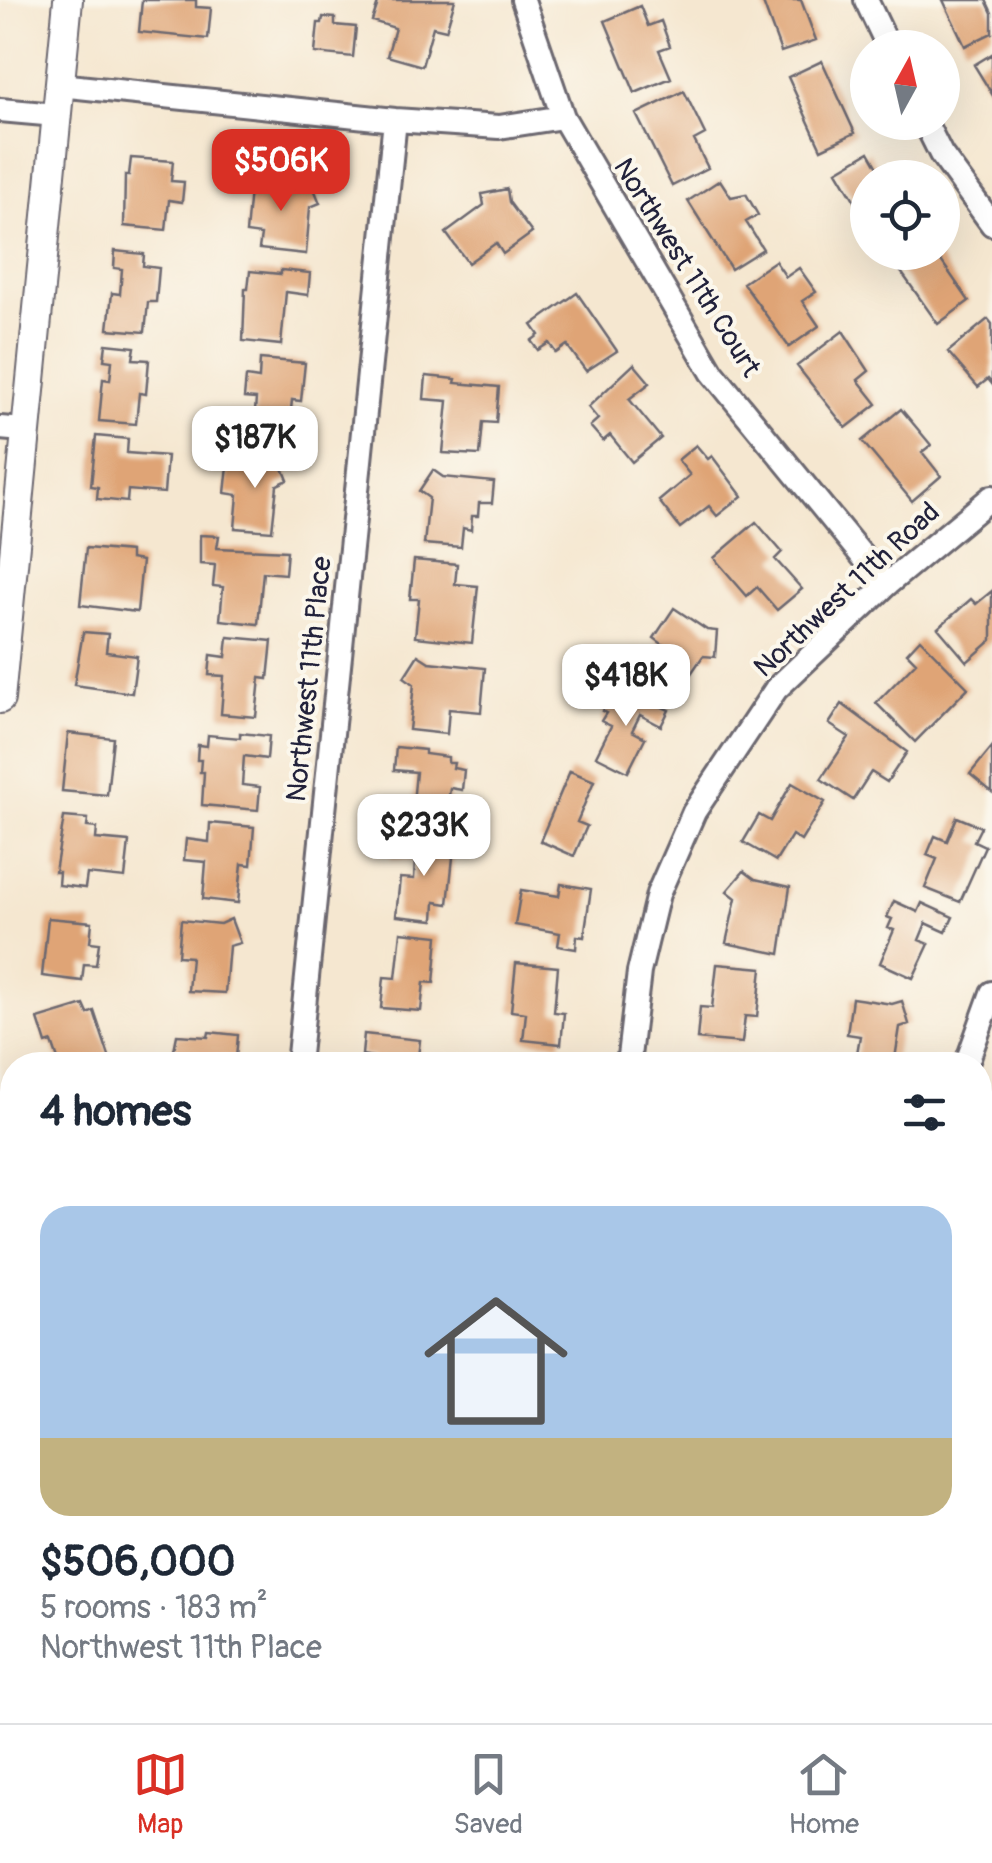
<!DOCTYPE html>
<html lang="en">
<head>
<meta charset="utf-8">
<style>
  :root { --surface:#fff; --page:#f6f6f7; --text:#1f2937; --muted:#747a83; --line:#e0e1e3; --accent:#d93025 }
  body { margin:0; font-family:Pangolin,sans-serif; background:var(--page); color:var(--text); height:100vh; display:flex; flex-direction:column; font-size:38px; white-space:nowrap }
  * { box-sizing:border-box; margin:0 }
  p { font-size:32px; color:var(--muted) }
  .icon { flex:none; width:55px; height:55px; fill:none; stroke:currentColor; stroke-width:2; stroke-linecap:round; stroke-linejoin:round }
  .map { position:relative; flex:1; overflow:hidden }
  .drawer { position:absolute; left:0px; top:1052px; width:992px; height:672px; display:flex; flex-direction:column; background:var(--surface); border-radius:40px 40px 0 0; box-shadow:0 10px 40px #0002 }
  .drawer>* { flex:none }
  .needle { width:65px; rotate:8deg }
  .buttons { position:absolute; left:850px; top:30px; display:grid; gap:20px }
  .buttons a { display:grid; place-items:center; width:110px; height:110px; border-radius:50%; background:var(--surface); box-shadow:0 10px 40px #0002; font-size:50px }
  .price { position:absolute; translate:-50% -85px; padding:0 22px; border-radius:20px; background:#fff; color:#222; font-size:32px; line-height:65px; filter:drop-shadow(0 2px 5px #0008) }
  .price::after { content:''; position:absolute; left:50%; top:60px; width:30px; height:22px; margin-left:-15px; background:inherit; clip-path:polygon(0 0,100% 0,50% 100%) }
  .price.active { background:var(--accent); color:#fff }
  ul { padding:0; list-style:none }
  li { display:grid; align-content:center; gap:20px; height:530px; padding:0 40px }
  li span { display:grid; place-items:center; height:310px; border-radius:30px; color:#555 }
  li>.icon { margin-inline-start:auto }
  span .icon { width:180px; height:180px; fill:#fffc; stroke-width:1 }
  li b { font-size:42px }
  h2 { display:flex; justify-content:space-between; align-items:center; height:120px; padding:0 40px; font-size:42px }
  .tab-bar { display:flex; justify-content:space-around; align-items:center; height:140px; border-top:2px solid var(--line); background:var(--surface); font-size:28px; color:var(--muted) }
  .tab-bar a { display:grid; justify-items:center; gap:5px }
  .tab-bar .active { color:var(--accent) }
  .map>svg:first-child { display:block }
</style>
</head>
<body>
<div class="map">
<svg width="992" height="1723" viewBox="0 0 992 1723">
  <rect width="100%" height="100%" fill="#fbf7ec"/>
  <filter id="ink" filterUnits="userSpaceOnUse"><feTurbulence type="fractalNoise" baseFrequency=".01" numOctaves="2"/><feDisplacementMap in="SourceGraphic" scale="20" xChannelSelector="R" yChannelSelector="G"/><feConvolveMatrix kernelMatrix="1 2 1 2 8 2 1 2 1" color-interpolation-filters="sRGB"/></filter>
  <filter id="wash" filterUnits="userSpaceOnUse"><feTurbulence type="fractalNoise" baseFrequency=".0048" numOctaves="4" result="noise"/><feDisplacementMap in="SourceGraphic" scale="40" xChannelSelector="R" yChannelSelector="G"/><feGaussianBlur stdDeviation="2.25" result="paint"/><feColorMatrix in="noise" values="0 0 0 0 0 0 0 0 0 0 0 0 0 0 0 0 0 1.4 0 .05"/><feComposite in="paint" operator="in"/></filter>
  <g filter="url(#wash)">
    <rect width="100%" height="100%" fill="#f5e7d0"/>
    <g id="blocks">
      <path fill="#dfa476" d="M 142,0 L 196,0 L 196,7 L 211,8 L 208,39 L 139,32 Z
        M 379,0 L 455,0 L 446,30 L 433,27 L 422,66 L 387,56 L 395,28 L 372,21 Z
        M 762,0 L 801,0 L 816,40 L 781,52 Z
        M 943,0 L 986,0 L 992,13 L 992,33 L 965,46 Z
        M 640,6 L 648,26 L 661,21 L 670,46 L 659,50 L 671,78 L 635,93 L 605,21 Z
        M 323,17 L 335,18 L 335,25 L 356,27 L 353,57 L 315,53 L 318,23 L 322,23 Z
        M 992,54 L 992,94 L 974,65 Z
        M 822,61 L 855,133 L 821,149 L 788,77 Z
        M 684,91 L 705,134 L 694,140 L 708,168 L 672,186 L 636,114 Z
        M 869,152 L 884,178 L 868,178 L 868,223 L 837,171 Z
        M 131,158 L 173,161 L 171,181 L 184,182 L 182,202 L 169,200 L 166,230 L 124,226 L 125,175 L 129,175 Z
        M 251,179 L 300,183 L 310,179 L 320,203 L 310,207 L 306,254 L 259,249 L 261,235 L 246,233 Z
        M 720,180 L 731,197 L 746,194 L 758,215 L 746,222 L 763,249 L 731,269 L 688,201 Z
        M 507,189 L 509,202 L 532,233 L 503,254 L 496,243 L 468,263 L 446,233 L 484,205 L 482,194 Z
        M 115,251 L 144,254 L 143,266 L 159,268 L 156,302 L 148,302 L 145,332 L 108,329 L 112,293 L 120,294 L 122,269 L 114,268 Z
        M 902,252 L 935,252 L 969,301 L 938,324 L 892,259 Z
        M 775,261 L 786,277 L 799,268 L 816,292 L 802,301 L 819,326 L 789,347 L 743,283 Z
        M 281,270 L 310,273 L 308,295 L 286,292 L 281,345 L 243,341 L 245,289 L 248,289 L 250,271 L 281,274 Z
        M 577,293 L 617,351 L 586,371 L 567,345 L 556,353 L 549,343 L 538,350 L 531,341 L 539,335 L 532,325 Z
        M 988,319 L 992,324 L 992,384 L 988,379 L 978,387 L 948,352 Z
        M 843,331 L 869,371 L 858,380 L 877,404 L 846,428 L 797,366 Z
        M 106,344 L 135,347 L 133,359 L 149,360 L 146,394 L 139,393 L 136,424 L 99,421 L 103,379 L 110,380 L 112,361 L 104,360 Z
        M 260,359 L 305,363 L 301,401 L 292,400 L 288,439 L 253,436 L 256,399 L 244,398 L 246,377 L 259,379 Z
        M 634,364 L 650,383 L 629,399 L 661,438 L 632,462 L 610,435 L 603,441 L 590,426 L 598,419 L 588,407 Z
        M 426,376 L 456,379 L 455,383 L 499,387 L 496,423 L 483,422 L 480,455 L 443,453 L 448,401 L 424,399 Z
        M 901,409 L 931,445 L 922,452 L 941,476 L 912,501 L 862,441 Z
        M 96,436 L 128,439 L 127,453 L 167,456 L 164,493 L 128,490 L 127,502 L 97,499 L 98,487 L 91,486 Z
        M 696,445 L 708,459 L 712,456 L 742,496 L 717,516 L 709,506 L 680,528 L 659,501 L 690,475 L 678,460 Z
        M 278,456 L 288,480 L 277,485 L 272,531 L 235,528 L 238,495 L 225,493 L 229,457 L 267,461 Z
        M 433,470 L 443,477 L 494,482 L 492,503 L 479,503 L 478,516 L 472,516 L 471,530 L 463,528 L 461,547 L 424,544 L 429,498 L 419,491 Z
        M 756,522 L 782,552 L 775,559 L 802,589 L 777,610 L 757,587 L 747,596 L 714,558 Z
        M 200,535 L 219,536 L 217,548 L 287,551 L 285,574 L 263,572 L 258,624 L 220,620 L 223,587 L 213,586 L 215,565 L 200,564 Z
        M 86,548 L 130,552 L 130,559 L 142,561 L 137,612 L 80,605 Z
        M 414,560 L 457,564 L 455,584 L 478,586 L 472,643 L 415,637 L 419,599 L 410,599 Z
        M 992,591 L 992,640 L 967,662 L 938,628 L 971,599 L 976,604 Z
        M 674,608 L 707,630 L 717,631 L 715,657 L 703,656 L 677,694 L 646,673 L 665,646 L 654,638 Z
        M 83,632 L 108,634 L 106,652 L 137,656 L 132,693 L 74,685 Z
        M 228,637 L 272,641 L 268,679 L 260,678 L 256,717 L 221,714 L 224,676 L 209,675 L 211,655 L 226,657 Z
        M 920,639 L 968,688 L 915,742 L 876,703 L 916,662 L 907,653 Z
        M 418,655 L 429,662 L 485,668 L 481,712 L 449,709 L 447,734 L 409,730 L 414,684 L 404,677 Z
        M 611,693 L 634,704 L 638,695 L 669,710 L 661,726 L 640,715 L 632,731 L 645,738 L 628,772 L 596,756 L 611,726 L 601,721 L 606,713 L 602,711 Z
        M 842,704 L 907,752 L 887,782 L 871,772 L 853,800 L 821,779 L 849,737 L 829,724 Z
        M 68,733 L 113,738 L 107,795 L 62,791 Z
        M 240,733 L 269,736 L 267,759 L 244,756 L 242,785 L 260,787 L 258,810 L 202,805 L 204,772 L 200,772 L 201,760 L 197,760 L 198,745 L 207,746 L 208,735 L 240,738 Z
        M 396,747 L 425,750 L 425,754 L 448,757 L 448,763 L 454,763 L 453,768 L 464,770 L 462,790 L 450,788 L 445,827 L 411,824 L 416,772 L 394,770 Z
        M 992,747 L 992,792 L 970,774 Z
        M 570,771 L 594,781 L 577,822 L 587,826 L 574,856 L 540,841 Z
        M 792,783 L 825,802 L 801,841 L 792,835 L 776,861 L 743,842 L 759,815 L 770,821 Z
        M 64,817 L 88,819 L 87,827 L 97,828 L 96,839 L 129,842 L 125,878 L 87,874 L 85,888 L 58,885 L 59,872 L 55,872 Z
        M 957,817 L 981,827 L 974,841 L 985,846 L 960,902 L 925,888 L 937,859 L 927,855 L 935,836 L 947,841 Z
        M 210,823 L 254,827 L 251,865 L 242,864 L 238,903 L 203,899 L 206,862 L 184,860 L 186,839 L 209,842 Z
        M 393,841 L 454,848 L 448,904 L 435,902 L 434,920 L 396,916 L 400,878 L 414,879 L 415,860 L 391,858 Z
        M 744,871 L 755,879 L 790,887 L 780,954 L 726,943 L 736,898 L 727,891 Z
        M 561,884 L 591,889 L 584,937 L 577,936 L 576,949 L 558,946 L 560,933 L 515,925 L 521,890 L 559,896 Z
        M 894,901 L 918,912 L 922,903 L 953,917 L 946,932 L 926,923 L 919,940 L 929,944 L 913,978 L 880,963 L 894,930 L 888,928 L 892,919 L 887,917 Z
        M 48,918 L 92,922 L 90,942 L 99,943 L 96,965 L 84,964 L 82,981 L 42,976 Z
        M 231,919 L 240,943 L 229,946 L 225,993 L 188,991 L 191,957 L 178,956 L 181,920 L 220,924 Z
        M 401,932 L 438,936 L 434,983 L 424,982 L 421,1011 L 381,1008 L 384,977 L 396,978 Z
        M 516,963 L 558,967 L 554,1012 L 564,1013 L 561,1044 L 523,1040 L 526,1013 L 511,1011 Z
        M 717,964 L 762,968 L 757,1017 L 745,1016 L 742,1043 L 697,1039 L 700,1007 L 712,1008 Z
        M 852,998 L 892,1004 L 902,1001 L 909,1024 L 900,1027 L 894,1065 L 855,1065 L 860,1036 L 847,1034 Z
        M 84,1005 L 88,1014 L 94,1011 L 112,1065 L 60,1065 L 52,1042 L 46,1044 L 38,1019 Z
        M 209,1032 L 238,1035 L 236,1058 L 213,1056 L 212,1065 L 171,1065 L 177,1035 L 208,1037 Z
        M 364,1034 L 420,1040 L 417,1065 L 372,1065 L 373,1057 L 362,1055 Z
        M 0,1317 L 12,1319 L 12,1386 L 0,1385 Z
        M 988,1430 L 992,1431 L 992,1488 L 983,1487 Z
        M 8,1507 L 12,1507 L 12,1543 L 5,1542 L 0,1564 L 0,1515 L 6,1516 Z
        M 0,1656 L 12,1657 L 12,1692 L 0,1691 Z
        M 281,1712 L 315,1712 L 314,1720 L 280,1717 Z
        M 333,1712 L 408,1712 L 407,1723 L 332,1723 Z
        M 439,1712 L 501,1712 L 500,1723 L 438,1722 Z
        M 531,1712 L 593,1712 L 596,1713 L 595,1723 L 530,1723 Z
        M 611,1712 L 662,1712 L 661,1718 L 682,1720 L 682,1723 L 610,1723 Z
        M 723,1712 L 749,1712 L 748,1723 L 722,1723 Z
        M 812,1712 L 831,1712 L 830,1723 L 811,1723 Z"/>
    </g>
  </g>
  <g filter="url(#ink)">
    <use href="#blocks" fill-opacity="0" stroke="#6c676f" stroke-width="2.5"/>
    <g fill="none" stroke-linecap="round" stroke-linejoin="round">
      <g stroke="#6c676f" stroke-width="28">
        <path id="minor" d="M 523,0 L 563,117 L 712,372 L 886,585
          M 866,0 L 889,48
          M 59,85 L 395,120 L 499,127 L 563,117
          M 0,110 L 56,115
          M 925,122 L 941,154 L 992,224
          M 0,428 L 23,430
          M 298,1065 L 395,120
          M 628,1065 L 639,972 L 658,894 L 694,812 L 776,689 L 886,585 L 992,497
          M 966,1065 L 992,993
          M 0,1136 L 12,1138
          M 0,1444 L 12,1445
          M 980,1545 L 992,1546"/>
      </g>
      <g stroke="#6c676f" stroke-width="32">
        <path id="tertiary" d="M 0,699 L 68,0"/>
      </g>
      <use href="#minor" stroke="#fff" stroke-width="22"/>
      <use href="#tertiary" stroke="#fff" stroke-width="28"/>
    </g>
  </g>
  <g text-anchor="middle" stroke-width="8" stroke-linejoin="round" paint-order="stroke">
    <g font-size="28" fill="#22223b" stroke="#fbf7ec">
      <text transform="translate(688 267) rotate(58)" y="10">Northwest 11th Court</text>
      <text transform="translate(846 589) rotate(-43)" y="10">Northwest 11th Road</text>
      <text transform="translate(308 679) rotate(-84)" y="10">Northwest 11th Place</text>
    </g>
  </g>
</svg>
<div class="buttons">
<a><svg class="needle" viewBox="-14 -14 28 28"><path d="M0-13l5 13h-10z" fill="#e53935"/><path d="M0 13l5-13h-10z" fill="#747a83"/></svg></a>
<a><svg class="icon" aria-label="locate" viewBox="0 0 24 24"><circle cx="12" cy="12" r="6"/><path d="M12 2v4M12 18v4M2 12h4M18 12h4"/></svg></a>
</div>
<b class="price active" style="left:281px;top:214px">$506K</b>
<b class="price" style="left:255px;top:491px">$187K</b>
<b class="price" style="left:626px;top:729px">$418K</b>
<b class="price" style="left:424px;top:879px">$233K</b>
<section class="drawer">
<h2>4 homes<svg class="icon" aria-label="filters" viewBox="0 0 24 24"><path d="M4 7h16M4 17h16"/><circle cx="9" cy="7" r="2"/><circle cx="15" cy="17" r="2"/></svg></h2>
<ul>
<li><span style="background:linear-gradient(#a9c7e8 75%,#c2b280 0)"><svg class="icon" aria-label="home" viewBox="0 0 24 24"><path d="M3 11l9-7 9 7M6 9v11h12V9"/></svg></span><div><b>$506,000</b><p>5 rooms · 183 m²</p><p>Northwest 11th Place</p></div></li>
</ul>
</section>
</div>
<nav class="tab-bar">
<a class="active"><svg class="icon" aria-label="map" viewBox="0 0 24 24"><path d="M3 6l6-2 6 2 6-2v14l-6 2-6-2-6 2zM9 4v14M15 6v14"/></svg>Map</a>
<a><svg class="icon" aria-label="saved" viewBox="0 0 24 24"><path d="M7 4h10v16l-5-4-5 4z"/></svg>Saved</a>
<a><svg class="icon" aria-label="home" viewBox="0 0 24 24"><path d="M3 11l9-7 9 7M6 9v11h12V9"/></svg>Home</a>
</nav>
</body>
</html>
